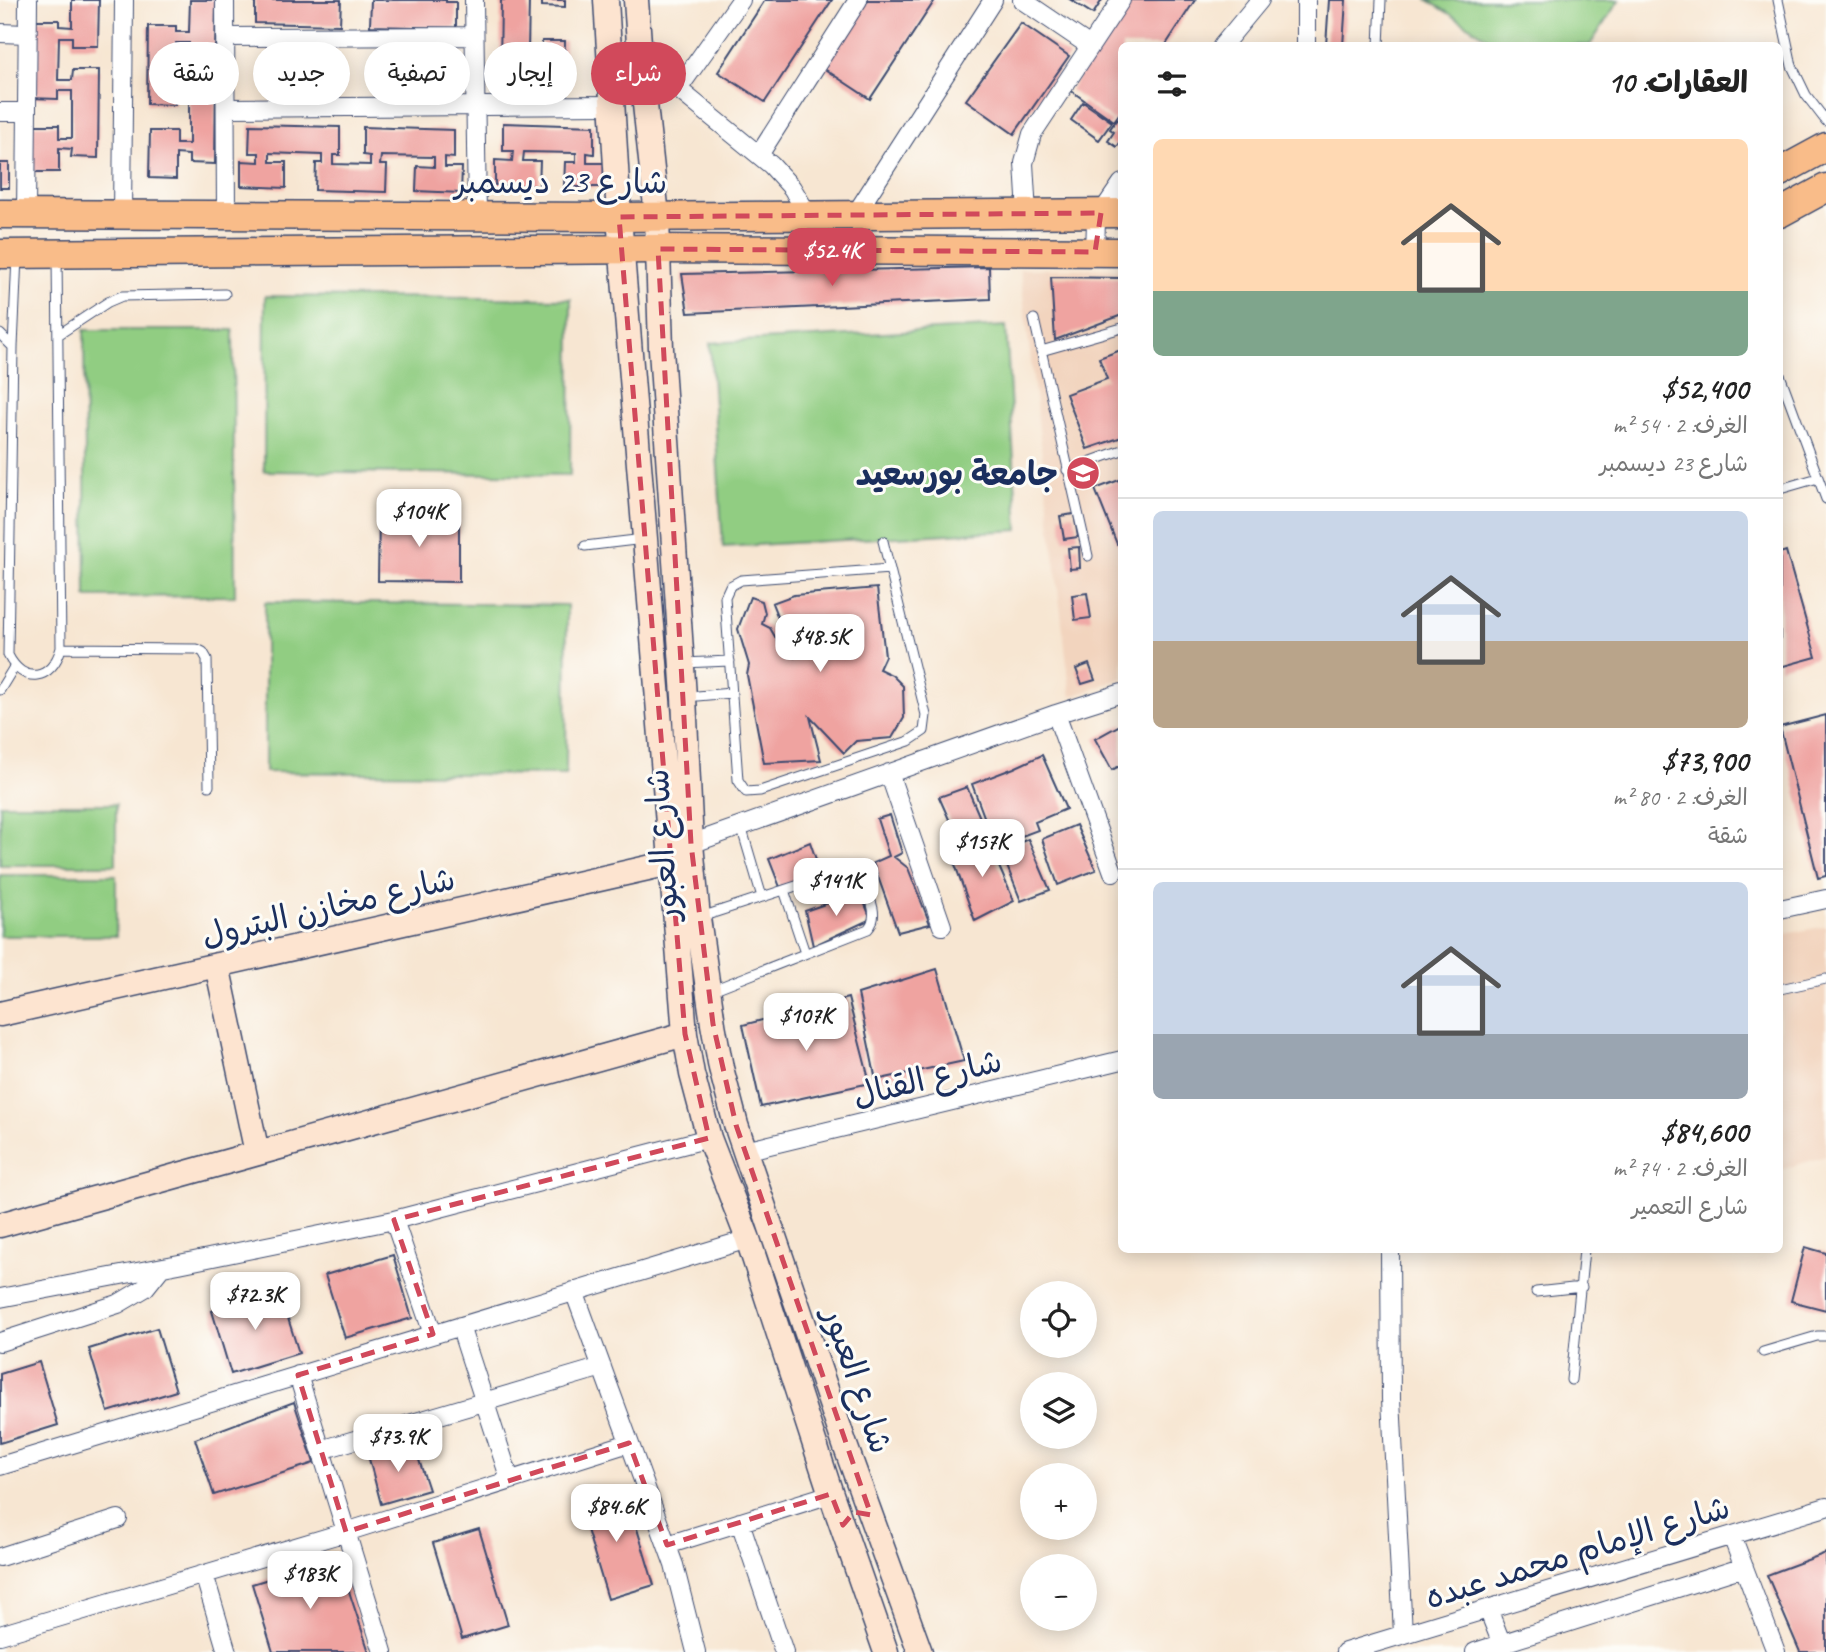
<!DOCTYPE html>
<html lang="ar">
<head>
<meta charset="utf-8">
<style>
  :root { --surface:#fff; --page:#f2f2f2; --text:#222; --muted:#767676; --line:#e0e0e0; --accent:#d1495b }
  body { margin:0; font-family:Caveat,"Playpen Sans Arabic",sans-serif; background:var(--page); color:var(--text); direction:rtl; height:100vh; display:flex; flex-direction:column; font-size:26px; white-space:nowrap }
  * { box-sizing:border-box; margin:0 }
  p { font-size:23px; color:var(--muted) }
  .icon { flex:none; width:38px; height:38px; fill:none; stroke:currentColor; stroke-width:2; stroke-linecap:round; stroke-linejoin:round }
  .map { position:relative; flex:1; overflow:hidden; direction:ltr }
  .panel { position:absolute; left:1118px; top:42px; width:665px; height:1211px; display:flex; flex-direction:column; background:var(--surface); border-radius:10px; box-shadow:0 4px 18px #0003; direction:rtl }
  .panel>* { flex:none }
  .banner { position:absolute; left:21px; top:42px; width:665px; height:63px; direction:rtl; display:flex; gap:14px }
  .controls { position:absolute; left:1020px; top:1281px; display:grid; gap:14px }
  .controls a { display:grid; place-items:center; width:77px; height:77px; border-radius:50%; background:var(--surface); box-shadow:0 4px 18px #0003; font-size:35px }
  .price { position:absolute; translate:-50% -60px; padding:0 16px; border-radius:14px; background:#fff; color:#222; font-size:23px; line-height:46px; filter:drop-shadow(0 2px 4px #0008) }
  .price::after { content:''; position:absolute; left:50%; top:42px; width:21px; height:16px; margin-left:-10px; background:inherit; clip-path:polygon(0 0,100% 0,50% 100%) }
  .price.active { background:var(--accent); color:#fff }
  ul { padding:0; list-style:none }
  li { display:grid; align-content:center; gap:14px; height:371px; padding:0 35px }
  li+li { border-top:2px solid var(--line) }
  li span { display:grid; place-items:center; height:217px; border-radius:10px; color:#555 }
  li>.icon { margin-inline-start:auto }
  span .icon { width:126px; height:126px; fill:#fffc; stroke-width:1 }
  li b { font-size:30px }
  h2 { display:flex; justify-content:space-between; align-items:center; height:84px; padding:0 35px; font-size:30px }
  .pill { padding:0 24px; border-radius:32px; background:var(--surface); box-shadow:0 4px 18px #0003; font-size:24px; line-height:63px }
  .pill.active { background:var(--accent); color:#fff }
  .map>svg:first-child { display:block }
</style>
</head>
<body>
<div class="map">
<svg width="1826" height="1652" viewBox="0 0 1826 1652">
  <rect width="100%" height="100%" fill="#fdfcf7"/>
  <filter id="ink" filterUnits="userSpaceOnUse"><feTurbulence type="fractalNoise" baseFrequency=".0143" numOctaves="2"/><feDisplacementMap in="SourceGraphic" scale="14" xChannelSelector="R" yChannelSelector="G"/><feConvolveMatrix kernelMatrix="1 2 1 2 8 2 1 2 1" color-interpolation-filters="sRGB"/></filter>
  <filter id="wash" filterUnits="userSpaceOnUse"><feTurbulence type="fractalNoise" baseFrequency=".00686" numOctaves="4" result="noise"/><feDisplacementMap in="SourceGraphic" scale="28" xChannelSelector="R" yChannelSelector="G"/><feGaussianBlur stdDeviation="1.57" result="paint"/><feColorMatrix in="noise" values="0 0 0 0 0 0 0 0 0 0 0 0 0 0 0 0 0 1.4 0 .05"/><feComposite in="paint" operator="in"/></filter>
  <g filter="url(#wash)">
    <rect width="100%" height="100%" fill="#f7e6d2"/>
    <path fill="#f2d4be" d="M 1020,269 L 1122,269 L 1122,678 L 1071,697 Z
      M 1826,926 L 1826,1156 L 1780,1170 L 1780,935 Z"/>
    <path fill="#91cd82" stroke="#567e70" stroke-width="2" d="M 1428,0 L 1619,0 L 1590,45 L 1499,45 Z
      M 265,296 L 571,299 L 570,475 L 264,471 Z
      M 1006,326 L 1018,530 L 723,547 L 710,343 Z
      M 84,330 L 233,330 L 235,596 L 86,597 Z
      M 265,602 L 567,605 L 566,775 L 265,772 Z
      M 0,804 L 116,804 L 116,865 L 0,865 Z
      M 0,875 L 116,875 L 116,936 L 0,936 Z"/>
    <g id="blocks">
      <path fill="#efa3a0" d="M 72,0 L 99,0 L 98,46 L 72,46 L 72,37 L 59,37 L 58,80 L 72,80 L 73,70 L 99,70 L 98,158 L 71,157 L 72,149 L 59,148 L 59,172 L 32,172 L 33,125 L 59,125 L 59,138 L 72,138 L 72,91 L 58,91 L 58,99 L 30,98 L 31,20 L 59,20 L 59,26 L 72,27 Z
        M 190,0 L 216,0 L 215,52 L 189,52 L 189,43 L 176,43 L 175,86 L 190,86 L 190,76 L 216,76 L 215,164 L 189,163 L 189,155 L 176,154 L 176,179 L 149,178 L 150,131 L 176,131 L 176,144 L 189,144 L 189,97 L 175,97 L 175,105 L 147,104 L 148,26 L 176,26 L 176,32 L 189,32 Z
        M 255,0 L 341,0 L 340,25 L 255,23 Z
        M 371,0 L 446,0 L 446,2 L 456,2 L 456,28 L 370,26 Z
        M 501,0 L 529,0 L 528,52 L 542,53 L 542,41 L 565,41 L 564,82 L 541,81 L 542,63 L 528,62 L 527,69 L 500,68 Z
        M 542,0 L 565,0 L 565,7 L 542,6 Z
        M 765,0 L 832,0 L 765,102 L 718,72 Z
        M 868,0 L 935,0 L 870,99 L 823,68 Z
        M 1071,0 L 1102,0 L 1093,14 Z
        M 1130,0 L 1195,0 L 1165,46 L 1122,46 L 1122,110 L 1114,121 L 1070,90 Z
        M 1329,0 L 1346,0 L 1343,46 L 1326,46 Z
        M 1021,23 L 1069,56 L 1014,134 L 966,100 Z
        M 1083,102 L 1112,122 L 1099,140 L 1071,120 Z
        M 1117,119 L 1122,123 L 1122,140 L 1117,147 L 1108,141 L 1114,132 L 1110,129 Z
        M 503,123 L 594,126 L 594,154 L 587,153 L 587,163 L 604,163 L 603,187 L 564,187 L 565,162 L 576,162 L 576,153 L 524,152 L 523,161 L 540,161 L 539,186 L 495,185 L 495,160 L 512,161 L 513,151 L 503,151 Z
        M 250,125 L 340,127 L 340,155 L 333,155 L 333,164 L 370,165 L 370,156 L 363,155 L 363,127 L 454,130 L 454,158 L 445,157 L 445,167 L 462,167 L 461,193 L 416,191 L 417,166 L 434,167 L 434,157 L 381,156 L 380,165 L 387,165 L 386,192 L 315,190 L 316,163 L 322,163 L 322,155 L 270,153 L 270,162 L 286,162 L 286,188 L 241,186 L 241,161 L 259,162 L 259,153 L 249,153 Z
        M 0,163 L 9,163 L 9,188 L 0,188 Z
        M 989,267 L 990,299 L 688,313 L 682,274 Z
        M 1051,277 L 1122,278 L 1122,315 L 1055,340 Z
        M 1121,350 L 1122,437 L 1087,449 L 1066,394 L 1107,379 L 1099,358 Z
        M 1122,479 L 1122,542 L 1117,544 L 1095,489 Z
        M 1074,514 L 1078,537 L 1064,539 L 1060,516 Z
        M 379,515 L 459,516 L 459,582 L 378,581 Z
        M 1079,547 L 1080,568 L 1070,569 L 1068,548 Z
        M 1786,551 L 1816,657 L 1780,667 L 1780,553 Z
        M 877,588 L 885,656 L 879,669 L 892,675 L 903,686 L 904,718 L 892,738 L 856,741 L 844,753 L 810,717 L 821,760 L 764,763 L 747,675 L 749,665 L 738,629 L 750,597 L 762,601 L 765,613 L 762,624 L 770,628 L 781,647 L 793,656 L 772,603 L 794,595 Z
        M 1087,593 L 1091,618 L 1075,620 L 1072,595 Z
        M 1089,664 L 1095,680 L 1082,684 L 1076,669 Z
        M 1826,715 L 1826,876 L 1818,878 L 1780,727 Z
        M 1122,724 L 1122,765 L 1112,770 L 1095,739 Z
        M 1042,755 L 1066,809 L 1035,822 L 1038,830 L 995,846 L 972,784 L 1014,768 Z
        M 967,787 L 986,832 L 960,844 L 939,797 Z
        M 890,815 L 902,853 L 894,857 L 908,868 L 930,924 L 898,932 L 873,863 L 889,856 L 877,819 Z
        M 1076,825 L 1096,870 L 1058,885 L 1042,839 Z
        M 987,839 L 1014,901 L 975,921 L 951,853 Z
        M 1028,839 L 1050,890 L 1021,901 L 1001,851 Z
        M 810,842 L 821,874 L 780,887 L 769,859 Z
        M 860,892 L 871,919 L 813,946 L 805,911 Z
        M 937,969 L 964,1061 L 876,1080 L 858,994 Z
        M 848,998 L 870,1083 L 761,1107 L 743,1025 Z
        M 1805,1247 L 1826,1253 L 1826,1310 L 1791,1301 Z
        M 393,1255 L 412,1318 L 345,1338 L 325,1275 Z
        M 279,1290 L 299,1353 L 231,1374 L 212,1311 Z
        M 157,1328 L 176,1391 L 108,1412 L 89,1349 Z
        M 39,1362 L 58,1425 L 0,1443 L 0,1374 Z
        M 294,1402 L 314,1463 L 214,1495 L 195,1439 Z
        M 414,1445 L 429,1490 L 381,1504 L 368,1455 Z
        M 625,1489 L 654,1585 L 608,1599 L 579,1503 Z
        M 479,1529 L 508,1625 L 462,1639 L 433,1543 Z
        M 1826,1553 L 1826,1652 L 1800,1652 L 1767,1575 Z
        M 338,1558 L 369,1652 L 273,1652 L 252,1584 Z"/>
    </g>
  </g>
  <g filter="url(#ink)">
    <use href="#blocks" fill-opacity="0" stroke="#3c4a6f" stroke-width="2"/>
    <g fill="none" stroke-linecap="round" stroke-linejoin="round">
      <g stroke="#3c4a6f" stroke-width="11">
        <path id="lane" d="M 1778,0 L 1792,66 L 1806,95 L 1826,121
          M 1379,46 L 1381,0
          M 17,256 L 13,347 L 8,655 C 23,685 52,681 61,648 L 57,257
          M 1034,319 L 1088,556
          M 0,334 L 13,347
          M 58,335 L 108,302 L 122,296 L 225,294
          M 1041,351 L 1122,328
          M 1780,375 L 1826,499
          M 1067,470 L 1122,450
          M 1780,489 L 1818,478
          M 883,541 L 926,715 L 924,731 L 909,741 L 760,791 L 746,792 L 738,780 L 725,597 L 730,586 L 741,580 L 890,569
          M 585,546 L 644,539
          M 61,648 L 197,649 L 203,652 L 207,659 L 209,786
          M 683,663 L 730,661
          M 0,690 L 14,667
          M 686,697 L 731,693
          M 741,826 L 762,897
          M 784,890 L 805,953
          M 701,917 L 848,869 L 858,874 L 861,879 C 868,895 881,914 868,929 L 710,991
          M 1780,989 L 1826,979
          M 1536,1292 L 1582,1287
          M 1763,1352 L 1817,1336 L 1826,1336
          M 1571,1380 L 1584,1250"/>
      </g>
      <g stroke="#3c4a6f" stroke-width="20">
        <path id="street" d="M 225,0 L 226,216
          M 474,0 L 477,217
          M 1022,0 L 1090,46
          M 0,33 L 27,34
          M 226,37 L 474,36
          M 1222,46 L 1260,0
          M 1306,46 L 1306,0
          M 640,58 L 771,165 L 792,188 L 808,215
          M 678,89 L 741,0
          M 226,108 L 612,105
          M 0,112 L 27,112
          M 759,155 L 858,0
          M 26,214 L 28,0
          M 1027,214 L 1024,163 L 1032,134 L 1121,0
          M 855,215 L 993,0
          M 122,216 L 124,0
          M 1095,252 L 1096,221 L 1122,183
          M 1056,714 L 1113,872
          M 889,773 L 942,926
          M 691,844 L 1056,714 L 1122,693
          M 1780,909 L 1826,899
          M 745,1151 L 1122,1060
          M 394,1220 L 433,1334
          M 1390,1250 L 1391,1399 L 1403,1634
          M 574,1291 L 674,1565 L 696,1652
          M 0,1298 L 179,1264 L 394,1220 L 709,1138
          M 460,1326 L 510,1480
          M 0,1342 L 118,1304 L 145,1288 L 161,1268
          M 298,1375 L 383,1652
          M 321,1450 L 602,1367
          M 0,1466 L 748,1239
          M 740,1522 L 784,1652
          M 1732,1536 L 1776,1652
          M 667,1545 L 831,1494
          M 0,1557 L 118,1519
          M 204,1574 L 227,1652
          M 1488,1609 L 1505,1652
          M 0,1635 L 346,1532 L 629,1443
          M 1345,1652 L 1826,1507
          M 1475,1652 L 1744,1567"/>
      </g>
      <g stroke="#3c4a6f" stroke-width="27">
        <path id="secondary" d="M 606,0 L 619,217 L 685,1034 L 692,1074 L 709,1138 L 748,1239 L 831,1494 L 886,1652
          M 636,0 L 640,58 L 657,216 L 661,349 L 684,697 L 691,844 L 698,918 L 713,1024 L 721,1068 L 736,1125 L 845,1445 L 920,1652
          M 217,965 L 257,1153
          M 0,1014 L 670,863
          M 0,1225 L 685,1034"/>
      </g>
      <g stroke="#3c4a6f" stroke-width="31">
        <path id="primary" d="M 1780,172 L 1826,147
          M 1780,213 L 1826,188
          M 0,214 L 619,217 L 1122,213
          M 0,254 L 658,249 L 1122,252"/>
      </g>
      <use href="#lane" stroke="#fff" stroke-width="9"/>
      <use href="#street" stroke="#fff" stroke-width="18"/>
      <use href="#secondary" stroke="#fde4d0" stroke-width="24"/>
      <use href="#primary" stroke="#f9bc89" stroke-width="28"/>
    </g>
  </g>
  <path fill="none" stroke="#d1495b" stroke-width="5" stroke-dasharray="14 9" stroke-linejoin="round" d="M 1101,213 L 1095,252 L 658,249 L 691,844 L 713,1024 L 736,1125 L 871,1515 L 854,1512 L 843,1525 L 831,1494 L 667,1545 L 629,1443 L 346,1532 L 298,1375 L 433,1334 L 394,1220 L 709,1138 L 685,1034 L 619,217 Z"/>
  <defs>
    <g id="university-disc" transform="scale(1.75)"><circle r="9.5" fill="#d1495b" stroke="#fdfcf7"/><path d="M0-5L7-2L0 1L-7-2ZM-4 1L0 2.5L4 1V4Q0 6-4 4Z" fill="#fff"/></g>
  </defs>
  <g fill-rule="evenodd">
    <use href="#university-disc" x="1083" y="473"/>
  </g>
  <g text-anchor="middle" stroke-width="6" stroke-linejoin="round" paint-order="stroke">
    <g font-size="33" fill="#1b2f5e" stroke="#fdfcf7">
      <text x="561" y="193">شارع 23 ديسمبر</text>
      <text transform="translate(661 845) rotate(-94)" y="12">شارع العبور</text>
      <text transform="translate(328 906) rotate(-13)" y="12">شارع مخازن البترول</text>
      <text transform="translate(927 1077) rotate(-14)" y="12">شارع القنال</text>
      <text transform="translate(859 1380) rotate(71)" y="12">شارع العبور</text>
      <text transform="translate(1577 1551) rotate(-17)" y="12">شارع الإمام محمد عبده</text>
    </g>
    <g font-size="33" font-weight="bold" fill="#1b2f5e" stroke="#fdfcf7" text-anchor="end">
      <text x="1058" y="485">جامعة بورسعيد</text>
    </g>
  </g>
</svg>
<div class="controls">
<a><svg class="icon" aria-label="locate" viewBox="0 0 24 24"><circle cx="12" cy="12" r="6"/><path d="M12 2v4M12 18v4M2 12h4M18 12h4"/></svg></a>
<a><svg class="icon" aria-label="layers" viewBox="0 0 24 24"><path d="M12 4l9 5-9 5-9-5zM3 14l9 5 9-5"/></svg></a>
<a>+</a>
<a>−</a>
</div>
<b class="price active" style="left:832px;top:288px">$52.4K</b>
<b class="price" style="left:419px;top:549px">$104K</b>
<b class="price" style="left:820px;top:674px">$48.5K</b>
<b class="price" style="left:982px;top:879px">$157K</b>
<b class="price" style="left:836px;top:918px">$141K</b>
<b class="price" style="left:806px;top:1053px">$107K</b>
<b class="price" style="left:255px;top:1332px">$72.3K</b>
<b class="price" style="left:398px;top:1474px">$73.9K</b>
<b class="price" style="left:616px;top:1544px">$84.6K</b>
<b class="price" style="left:310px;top:1611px">$183K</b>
<div class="banner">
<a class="pill active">شراء</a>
<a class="pill">إيجار</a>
<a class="pill">تصفية</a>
<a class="pill">جديد</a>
<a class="pill">شقة</a>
</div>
<section class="panel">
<h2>العقارات: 10<svg class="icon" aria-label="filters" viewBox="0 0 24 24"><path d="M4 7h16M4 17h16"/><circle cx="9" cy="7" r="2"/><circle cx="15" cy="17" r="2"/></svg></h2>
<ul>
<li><span style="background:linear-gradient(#ffd9b3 70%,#7fa58c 0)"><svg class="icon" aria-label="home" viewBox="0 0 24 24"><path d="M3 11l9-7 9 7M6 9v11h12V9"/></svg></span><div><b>$52,400</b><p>الغرف: 2 · 54 m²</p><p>شارع 23 ديسمبر</p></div></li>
<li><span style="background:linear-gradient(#c9d6e8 60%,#b9a48a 0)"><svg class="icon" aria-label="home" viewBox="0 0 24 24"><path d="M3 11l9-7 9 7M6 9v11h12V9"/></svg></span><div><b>$73,900</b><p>الغرف: 2 · 80 m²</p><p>شقة</p></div></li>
<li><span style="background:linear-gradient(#c9d6e8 70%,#9aa5b1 0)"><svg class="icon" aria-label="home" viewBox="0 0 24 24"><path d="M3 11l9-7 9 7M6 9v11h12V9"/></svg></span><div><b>$84,600</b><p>الغرف: 2 · 74 m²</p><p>شارع التعمير</p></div></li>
</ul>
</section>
</div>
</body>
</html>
